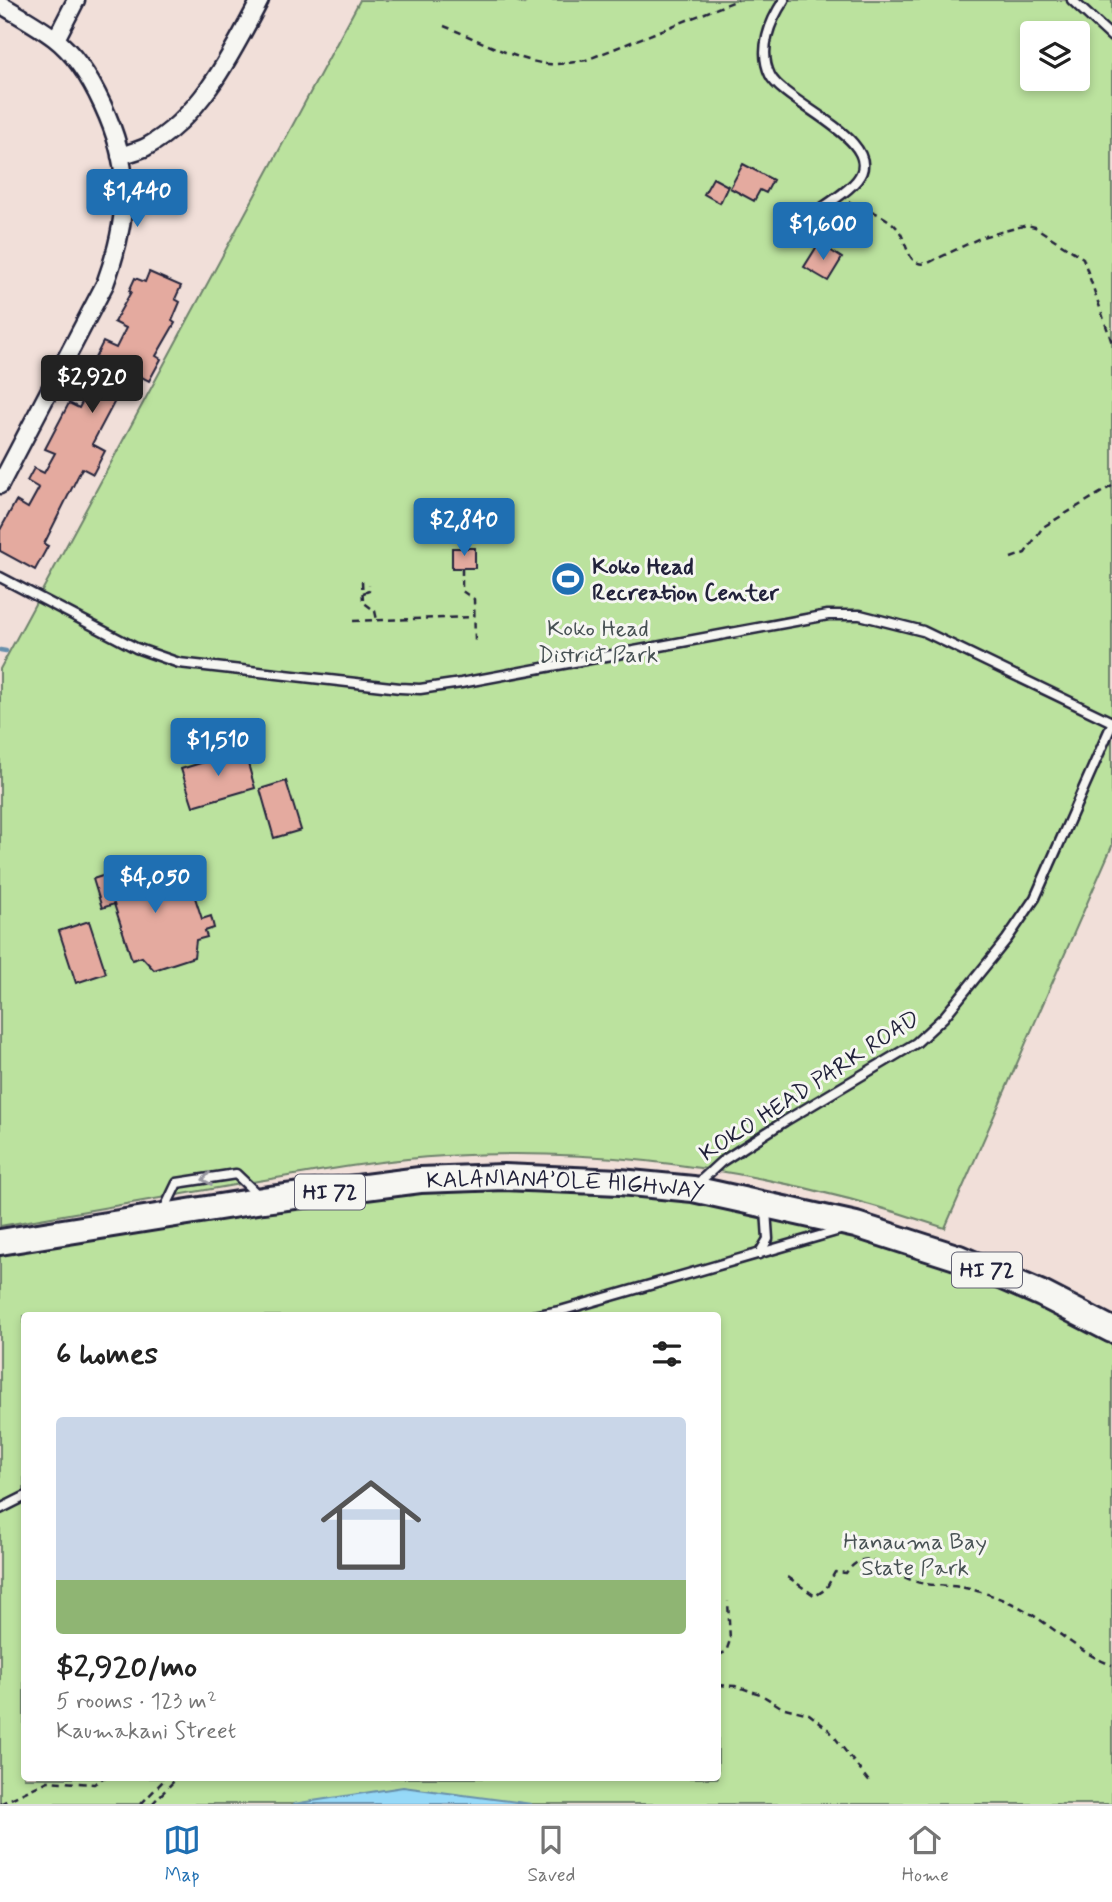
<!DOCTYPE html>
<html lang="en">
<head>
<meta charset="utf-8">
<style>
  :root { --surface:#fff; --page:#f2f2f2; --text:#222; --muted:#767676; --line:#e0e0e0; --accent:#1f6fb2 }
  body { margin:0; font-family:Mynerve,sans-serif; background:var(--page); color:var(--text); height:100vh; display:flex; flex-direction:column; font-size:26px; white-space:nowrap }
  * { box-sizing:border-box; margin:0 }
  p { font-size:23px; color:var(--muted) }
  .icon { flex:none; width:38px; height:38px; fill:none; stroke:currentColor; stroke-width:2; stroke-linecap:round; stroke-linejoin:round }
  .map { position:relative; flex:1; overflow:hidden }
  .side { position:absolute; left:21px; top:1312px; width:700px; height:469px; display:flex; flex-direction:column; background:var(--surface); border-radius:7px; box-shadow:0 4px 10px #0003 }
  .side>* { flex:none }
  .fabs { position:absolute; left:1020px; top:21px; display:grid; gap:14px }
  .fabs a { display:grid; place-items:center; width:70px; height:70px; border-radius:7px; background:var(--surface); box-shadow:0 4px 10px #0003; font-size:35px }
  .price { position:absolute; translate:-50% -60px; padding:0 16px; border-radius:7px; background:var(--accent); color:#fff; font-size:23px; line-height:46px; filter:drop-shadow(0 2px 4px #0008) }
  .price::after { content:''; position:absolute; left:50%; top:42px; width:21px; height:16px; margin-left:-10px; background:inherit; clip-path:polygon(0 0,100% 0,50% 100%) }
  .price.on { background:#222; color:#fff }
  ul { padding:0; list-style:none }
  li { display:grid; align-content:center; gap:14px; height:371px; padding:0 35px }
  li span { display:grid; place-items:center; height:217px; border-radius:7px; color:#555 }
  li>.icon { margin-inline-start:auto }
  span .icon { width:126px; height:126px; fill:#fffc; stroke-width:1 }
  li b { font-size:30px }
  h2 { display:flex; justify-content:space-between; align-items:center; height:84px; padding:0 35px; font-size:30px }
  .menu { display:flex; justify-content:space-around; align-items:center; height:98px; border-top:2px solid var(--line); background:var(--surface); font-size:19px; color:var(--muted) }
  .menu a { display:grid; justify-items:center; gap:4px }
  .menu .on { color:var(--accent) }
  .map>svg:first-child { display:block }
</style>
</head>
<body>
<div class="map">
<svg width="1112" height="1804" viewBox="0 0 1112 1804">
  <rect width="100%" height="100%" fill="#f1dfd9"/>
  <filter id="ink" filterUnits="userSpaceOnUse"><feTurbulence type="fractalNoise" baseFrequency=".0143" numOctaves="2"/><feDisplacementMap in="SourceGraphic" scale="14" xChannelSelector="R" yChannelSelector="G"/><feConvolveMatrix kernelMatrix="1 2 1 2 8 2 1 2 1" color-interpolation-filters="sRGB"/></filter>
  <g filter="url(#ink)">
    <path fill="#bbe29e" stroke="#6e826c" stroke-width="2" fill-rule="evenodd" d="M 360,0 L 514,0 L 524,4 L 529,0 L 1112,0 L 1112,846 L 945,1228 C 783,1173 617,1146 445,1156 C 376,1160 308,1173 240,1184 C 160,1198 80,1212 0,1226 L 0,669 ZM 1032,33 L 1078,33 L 1078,79 L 1032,79 Z
      M 620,1182 L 856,1225 L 1112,1330 L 1112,1804 L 0,1804 L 0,1242 L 263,1200 ZM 24,1316 L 718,1316 L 718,1778 L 24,1778 Z"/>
    <path fill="#96d9f8" stroke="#6890ac" stroke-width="2" d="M 403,1787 L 532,1804 L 293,1804 Z"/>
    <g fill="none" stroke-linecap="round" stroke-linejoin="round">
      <path stroke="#6890ac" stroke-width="4.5" d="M 0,650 L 6,651"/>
    </g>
    <path fill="#e4aa9f" stroke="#22223b" stroke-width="2" d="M 743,164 L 773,180 L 766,193 L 760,190 L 754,201 L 730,188 Z
      M 713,178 L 728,186 L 720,203 L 704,194 Z
      M 819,243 L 842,258 L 828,281 L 804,267 Z
      M 149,272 L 181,286 L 175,299 L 180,302 L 172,321 L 175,323 L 156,356 L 161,359 L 149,381 L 138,375 L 124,400 L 117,397 L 92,444 L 105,451 L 93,474 L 82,468 L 44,544 L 48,546 L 35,570 L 0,551 L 0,530 L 16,501 L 28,508 L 39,488 L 27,481 L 34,468 L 44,473 L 55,453 L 45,449 L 69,403 L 79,408 L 89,389 L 79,383 L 87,369 L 89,370 L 103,342 L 116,348 L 126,328 L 114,322 L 131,292 L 129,291 L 135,278 L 145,282 Z
      M 452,548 L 475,548 L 475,568 L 452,568 Z
      M 244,750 L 255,788 L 193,806 L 181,769 Z
      M 286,781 L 301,830 L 274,838 L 260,789 Z
      M 143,863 L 150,885 L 187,873 L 202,919 L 211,916 L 214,928 L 205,931 L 207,937 L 196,940 L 194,957 L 154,970 L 142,957 L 132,960 L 114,904 L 102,908 L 93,879 Z
      M 89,921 L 106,973 L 76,983 L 59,931 Z"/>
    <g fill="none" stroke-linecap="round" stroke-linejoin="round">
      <g stroke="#22223b" stroke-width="13">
        <path id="lane" d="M 784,0 C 770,21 758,50 770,75 C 784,104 889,141 857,180 C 844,196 810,215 792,227
          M 1072,0 L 1112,37
          M 0,577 L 136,648 L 179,663 L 400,688 L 420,689 L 461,683 L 828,615 L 860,615 L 923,631 L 1112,722
          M 696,1185 L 721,1162 L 785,1121 L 916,1043 L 944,1017 L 1007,939 L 1035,898 L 1112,724
          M 164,1210 L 177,1183 L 236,1174 L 258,1195
          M 759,1254 L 768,1239 L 766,1210
          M 533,1316 L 560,1311 L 840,1230
          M 0,1509 L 24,1497"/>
      </g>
      <g stroke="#22223b" stroke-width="21">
        <path id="street" d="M 0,4 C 18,15 37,25 54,38 C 91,66 123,139 124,185 C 125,217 116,254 105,284 L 0,485
          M 56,39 L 76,0
          M 120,156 C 128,153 138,151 146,147 C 201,117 232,53 260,0"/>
      </g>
      <g stroke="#22223b" stroke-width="30">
        <g id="primary">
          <path id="s1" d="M 0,1242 L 263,1200 L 420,1180 L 504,1177 L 620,1182 L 693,1189 L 856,1225 L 959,1258 L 1042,1294 L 1112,1330"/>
        </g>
      </g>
      <path stroke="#22223b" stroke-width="2.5" stroke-dasharray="7 5" stroke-linecap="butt" d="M 444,26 C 473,37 517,61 548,64 C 561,65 573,62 586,60 L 738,0
        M 849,202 C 865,209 887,215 898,229 C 908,242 906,268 928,263 L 982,237 L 1027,225 L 1035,227 L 1083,258 L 1112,343
        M 1011,558 L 1025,553 L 1043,527 L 1112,486
        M 462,568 L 462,591 L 474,599 L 475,641
        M 362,581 L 363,602 L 375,611 L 377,620
        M 363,593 L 369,591 L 369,585
        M 353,621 L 473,617
        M 788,1577 L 815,1596 L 826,1589 L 835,1572 L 846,1573 C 868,1543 887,1571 911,1580 C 927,1587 948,1584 965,1588 C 980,1591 997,1597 1011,1603 C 1047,1619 1075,1652 1112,1665
        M 718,1655 L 726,1652 L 730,1640 L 728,1601
        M 718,1685 L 735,1686 L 760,1694 L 781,1707 L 809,1714 L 829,1730 L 871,1784
        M 0,1804 L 48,1781 L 94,1784 L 103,1778
        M 141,1804 L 166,1778
        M 152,1804 L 177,1778"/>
      <use href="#lane" stroke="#f6f6f2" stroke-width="8"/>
      <use href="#street" stroke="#f6f6f2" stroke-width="16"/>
      <use href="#primary" stroke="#f6f6f2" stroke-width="24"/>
    </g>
    <defs><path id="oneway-chevron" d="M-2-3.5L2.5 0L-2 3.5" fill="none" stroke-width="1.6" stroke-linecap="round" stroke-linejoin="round" transform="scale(1.75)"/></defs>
    <use stroke="#9797a0" href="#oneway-chevron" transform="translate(207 1179) rotate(171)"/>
  </g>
  <defs>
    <g id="stadium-disc" transform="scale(1.75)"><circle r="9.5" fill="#1f6fb2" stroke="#f6f6f2"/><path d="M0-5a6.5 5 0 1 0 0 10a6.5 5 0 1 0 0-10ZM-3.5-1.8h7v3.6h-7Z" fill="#fff"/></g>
  </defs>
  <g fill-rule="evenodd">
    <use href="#stadium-disc" x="568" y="579"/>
  </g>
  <g text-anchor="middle" stroke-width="6" stroke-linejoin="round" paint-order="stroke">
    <g fill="#f6f6f2" stroke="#626272" stroke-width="2">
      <rect x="295" y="1174.5" width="70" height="35" rx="5"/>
      <rect x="952" y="1252.5" width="70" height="35" rx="5"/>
    </g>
    <g font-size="21" font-weight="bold" fill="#22223b">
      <text x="330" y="1199">HI 72</text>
      <text x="987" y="1277">HI 72</text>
    </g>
    <g font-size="23" font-weight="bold" fill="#22223b" stroke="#f6f6f2" text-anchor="start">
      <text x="592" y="574">Koko Head<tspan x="592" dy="26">Recreation Center</tspan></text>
    </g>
    <g font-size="23" fill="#485254" stroke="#f6f6f2">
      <text x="598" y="636">Koko Head<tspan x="598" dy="26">District Park</tspan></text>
      <text x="915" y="1549">Hanauma Bay<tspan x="915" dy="26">State Park</tspan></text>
    </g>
    <g font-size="23" fill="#22223b" stroke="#f6f6f2">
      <text transform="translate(809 1085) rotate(-33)" y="8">KOKO HEAD PARK ROAD</text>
      <text dy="8" stroke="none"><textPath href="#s1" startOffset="570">KALANIANA’OLE HIGHWAY</textPath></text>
    </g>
  </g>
</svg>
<div class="fabs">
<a><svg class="icon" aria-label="layers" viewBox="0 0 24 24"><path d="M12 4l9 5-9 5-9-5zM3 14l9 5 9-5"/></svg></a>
</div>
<b class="price" style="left:137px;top:229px">$1,440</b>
<b class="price" style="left:823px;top:262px">$1,600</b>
<b class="price on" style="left:92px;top:415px">$2,920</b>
<b class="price" style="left:464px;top:558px">$2,840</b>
<b class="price" style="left:218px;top:778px">$1,510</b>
<b class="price" style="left:155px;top:915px">$4,050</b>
<section class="side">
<h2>6 homes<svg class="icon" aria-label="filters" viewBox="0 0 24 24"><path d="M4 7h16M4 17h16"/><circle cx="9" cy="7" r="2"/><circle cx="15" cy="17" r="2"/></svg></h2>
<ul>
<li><span style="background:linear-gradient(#c9d6e8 75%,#8fb573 0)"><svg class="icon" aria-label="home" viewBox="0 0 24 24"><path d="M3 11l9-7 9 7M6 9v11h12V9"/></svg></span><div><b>$2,920/mo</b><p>5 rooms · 123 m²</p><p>Kaumakani Street</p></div></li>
</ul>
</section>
</div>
<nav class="menu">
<a class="on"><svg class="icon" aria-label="map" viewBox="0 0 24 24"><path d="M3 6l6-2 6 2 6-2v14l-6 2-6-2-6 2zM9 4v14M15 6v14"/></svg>Map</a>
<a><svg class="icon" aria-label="saved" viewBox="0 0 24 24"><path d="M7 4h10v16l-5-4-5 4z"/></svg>Saved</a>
<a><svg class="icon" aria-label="home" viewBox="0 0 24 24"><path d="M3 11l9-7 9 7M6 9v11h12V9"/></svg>Home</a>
</nav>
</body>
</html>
